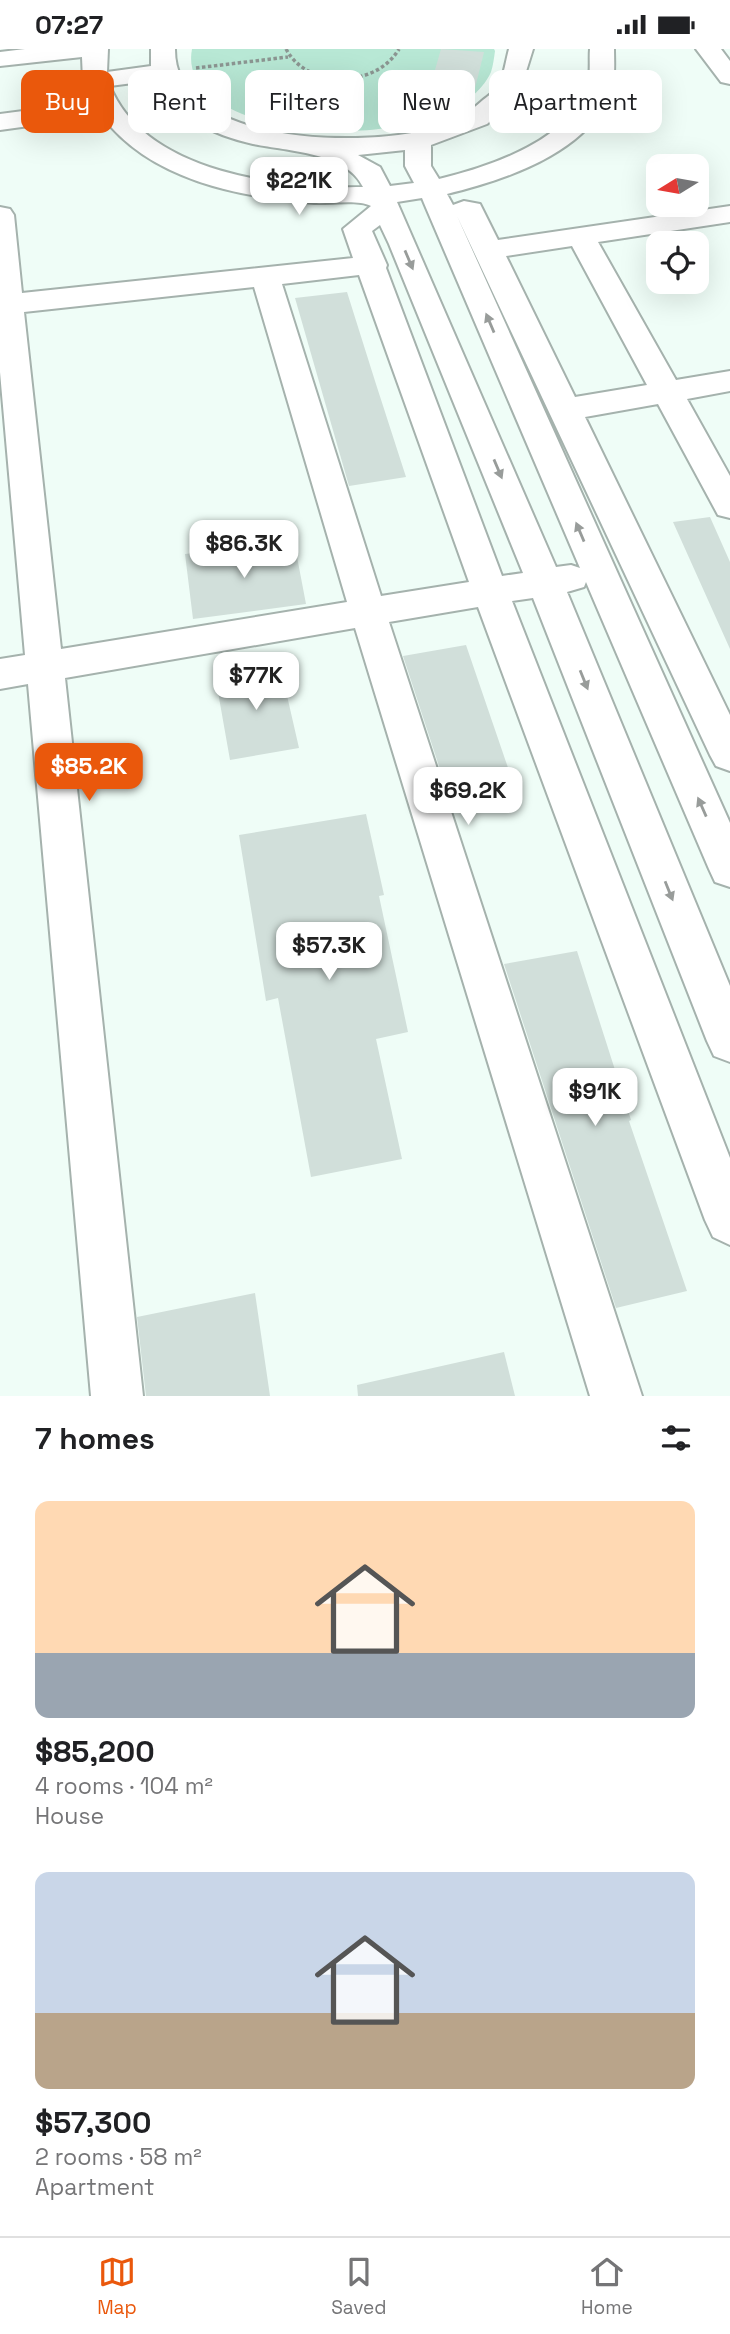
<!DOCTYPE html>
<html lang="en">
<head>
<meta charset="utf-8">
<style>
  :root { --surface:#fff; --page:#f6f6f6; --text:#202124; --muted:#757577; --line:#e0e0e0; --accent:#ea580c }
  body { margin:0; font-family:"Space Grotesk",sans-serif; background:var(--page); color:var(--text); height:100vh; display:flex; flex-direction:column; font-size:26px; white-space:nowrap }
  * { box-sizing:border-box; margin:0 }
  p { font-size:23px; color:var(--muted) }
  .icon { flex:none; width:38px; height:38px; fill:none; stroke:currentColor; stroke-width:2; stroke-linecap:round; stroke-linejoin:round }
  .map { position:relative; height:1347px; overflow:hidden }
  .details { display:flex; flex-direction:column; background:var(--surface); flex:1 }
  .details>* { flex:none }
  .hud { position:absolute; left:21px; top:21px; width:690px; height:63px; display:flex; gap:14px }
  .needle { width:46px; rotate:259deg }
  .tools { position:absolute; left:646px; top:105px; display:grid; gap:14px }
  .tools a { display:grid; place-items:center; width:63px; height:63px; border-radius:14px; background:var(--surface); box-shadow:0 7px 28px #0002; font-size:35px }
  .price { position:absolute; translate:-50% -60px; padding:0 16px; border-radius:14px; background:#fff; color:#222; font-size:23px; line-height:46px; filter:drop-shadow(0 2px 4px #0008) }
  .price::after { content:''; position:absolute; left:50%; top:42px; width:21px; height:16px; margin-left:-10px; background:inherit; clip-path:polygon(0 0,100% 0,50% 100%) }
  .price.on { background:var(--accent); color:#fff }
  ul { padding:0; list-style:none }
  li { display:grid; align-content:center; gap:14px; height:371px; padding:0 35px }
  li span { display:grid; place-items:center; height:217px; border-radius:14px; color:#555 }
  li>.icon { margin-inline-start:auto }
  span .icon { width:126px; height:126px; fill:#fffc; stroke-width:1 }
  li b { font-size:30px }
  h2 { display:flex; justify-content:space-between; align-items:center; height:84px; padding:0 35px; font-size:30px }
  .pill { padding:0 24px; border-radius:14px; background:var(--surface); box-shadow:0 7px 28px #0002; font-size:24px; line-height:63px }
  .pill.on { background:var(--accent); color:#fff }
  .status { display:flex; justify-content:space-between; align-items:center; height:49px; padding:0 35px; background:var(--surface); direction:ltr }
  .status svg { height:19px; fill:currentColor }
  .tab-bar { display:flex; justify-content:space-around; align-items:center; height:98px; border-top:2px solid var(--line); background:var(--surface); font-size:19px; color:var(--muted) }
  .tab-bar a { display:grid; justify-items:center; gap:4px }
  .tab-bar .on { color:var(--accent) }
  .map>svg:first-child { display:block }
</style>
</head>
<body>
<div class="status"><b>07:27</b><svg viewBox="0 0 49 12"><path d="M0 12V9h3v3zM5 12V6h3v6zM10 12V3h3v9zM15 12V0h3v12zM26 1h20v11H26zM47 4h2v5h-2z"/></svg></div>
<div class="map">
<svg width="730" height="1347" viewBox="0 0 730 1347">
  <rect width="100%" height="100%" fill="#effdf7"/>
  <path fill="#b8e8d5" d="M 192,0 L 494,0 L 495,2 C 494,9 493,17 491,23 C 451,113 173,96 192,0 Z"/>
  <path fill="#d1dfda" d="M 441,0 L 484,3 L 475,39 L 431,35 Z
    M 347,243 L 375,332 L 406,428 L 349,437 L 295,249 Z
    M 710,468 L 730,513 L 730,600 L 673,473 Z
    M 294,492 L 306,555 L 193,570 L 185,505 Z
    M 466,596 L 518,748 L 453,760 L 403,607 Z
    M 280,616 L 299,699 L 230,711 L 215,626 Z
    M 366,765 L 384,846 L 379,847 L 408,983 L 376,990 L 402,1110 L 311,1128 L 278,949 L 266,952 L 239,786 Z
    M 577,902 L 631,1071 L 629,1072 L 687,1242 L 616,1259 L 504,915 Z
    M 255,1244 L 270,1347 L 146,1347 L 137,1268 Z
    M 504,1303 L 515,1347 L 358,1347 L 357,1336 Z"/>
  <g fill="none" stroke-linecap="round" stroke-linejoin="round">
    <g stroke="#a5b2ad" stroke-width="4">
      <path id="minor" d="M 25,0 L 108,0 L 107,23 L 151,17 L 151,0 L 175,0 C 174,96 357,97 422,82 C 444,77 467,66 483,51 C 488,47 496,42 499,36 C 504,26 506,11 509,0 L 533,0 L 519,45 L 487,75 L 431,96 L 431,117 L 439,130 C 489,118 575,90 588,33 C 591,23 589,10 590,0 L 614,0 C 614,10 615,22 613,32 C 599,101 505,131 447,145 L 453,156 L 464,152 L 480,155 L 498,191 L 730,157 L 730,173 L 598,193 L 676,331 L 730,322 L 730,342 L 687,350 L 730,427 L 730,469 L 718,466 L 658,355 L 585,368 L 730,666 L 730,722 L 716,717 L 710,706 L 457,167 L 730,774 L 730,838 L 715,833 L 709,820 L 586,533 L 584,538 L 567,543 L 730,937 L 730,1013 L 714,1007 L 707,992 L 533,549 L 512,552 L 730,1109 L 730,1196 L 713,1188 L 705,1171 L 478,558 L 389,573 L 642,1347 L 590,1347 L 355,579 L 65,629 L 143,1347 L 91,1347 L 28,635 L 0,640 L 0,610 L 25,606 L 0,323 L 0,158 L 10,160 L 14,166 L 22,244 L 353,209 L 343,180 L 371,157 C 358,150 330,155 314,154 C 239,148 150,131 102,67 L 0,81 L 0,65 L 92,53 L 83,32 L 82,8 L 0,17 L 0,3 ZM 156,31 C 166,47 181,64 197,74 C 212,83 235,91 253,95 C 286,102 347,103 363,138 C 282,140 146,125 110,37 ZM 405,101 L 405,117 L 414,134 L 390,137 L 380,118 L 358,106 ZM 422,149 L 424,154 L 580,519 L 571,516 L 556,518 L 397,153 ZM 380,176 L 389,195 L 523,524 L 502,527 L 386,219 L 387,216 L 372,182 ZM 572,197 L 647,336 L 575,348 L 506,207 ZM 359,226 L 469,533 L 381,547 L 282,235 ZM 254,238 L 347,553 L 61,600 L 24,263 Z
        M 696,0 L 721,0 L 730,12 L 730,35 L 721,33 Z"/>
    </g>
    <path stroke="#8c9692" stroke-width="3.5" stroke-dasharray="3.5 2.5" stroke-linecap="butt" d="M 286,0 C 308,41 376,39 399,0
      M 196,19 L 288,8"/>
    <use href="#minor" fill="#fff" fill-rule="evenodd"/>
  </g>
  <defs><path id="oneway-solid" d="M-6-.8H1V-3.2L6.5 0L1 3.2V.8H-6Z" transform="scale(1.75)"/></defs>
  <g fill="#989c9a">
    <use href="#oneway-solid" transform="translate(409 211) rotate(67)"/>
    <use href="#oneway-solid" transform="translate(490 274) rotate(-113)"/>
    <use href="#oneway-solid" transform="translate(498 420) rotate(67)"/>
    <use href="#oneway-solid" transform="translate(580 483) rotate(-113)"/>
    <use href="#oneway-solid" transform="translate(584 631) rotate(68)"/>
    <use href="#oneway-solid" transform="translate(702 758) rotate(-114)"/>
    <use href="#oneway-solid" transform="translate(669 842) rotate(68)"/>
  </g>
</svg>
<div class="tools">
<a><svg class="needle" viewBox="-14 -14 28 28"><path d="M0-13l5 13h-10z" fill="#e53935"/><path d="M0 13l5-13h-10z" fill="#757577"/></svg></a>
<a><svg class="icon" aria-label="locate" viewBox="0 0 24 24"><circle cx="12" cy="12" r="6"/><path d="M12 2v4M12 18v4M2 12h4M18 12h4"/></svg></a>
</div>
<b class="price" style="left:299px;top:168px">$221K</b>
<b class="price" style="left:244px;top:531px">$86.3K</b>
<b class="price" style="left:256px;top:663px">$77K</b>
<b class="price on" style="left:89px;top:754px">$85.2K</b>
<b class="price" style="left:468px;top:778px">$69.2K</b>
<b class="price" style="left:329px;top:933px">$57.3K</b>
<b class="price" style="left:595px;top:1079px">$91K</b>
<div class="hud">
<a class="pill on">Buy</a>
<a class="pill">Rent</a>
<a class="pill">Filters</a>
<a class="pill">New</a>
<a class="pill">Apartment</a>
</div>
</div>
<section class="details">
<h2>7 homes<svg class="icon" aria-label="filters" viewBox="0 0 24 24"><path d="M4 7h16M4 17h16"/><circle cx="9" cy="7" r="2"/><circle cx="15" cy="17" r="2"/></svg></h2>
<ul>
<li><span style="background:linear-gradient(#ffd9b3 70%,#9aa5b1 0)"><svg class="icon" aria-label="home" viewBox="0 0 24 24"><path d="M3 11l9-7 9 7M6 9v11h12V9"/></svg></span><div><b>$85,200</b><p>4 rooms · 104 m²</p><p>House</p></div></li>
<li><span style="background:linear-gradient(#c9d6e8 65%,#b9a48a 0)"><svg class="icon" aria-label="home" viewBox="0 0 24 24"><path d="M3 11l9-7 9 7M6 9v11h12V9"/></svg></span><div><b>$57,300</b><p>2 rooms · 58 m²</p><p>Apartment</p></div></li>
</ul>
</section>
<nav class="tab-bar">
<a class="on"><svg class="icon" aria-label="map" viewBox="0 0 24 24"><path d="M3 6l6-2 6 2 6-2v14l-6 2-6-2-6 2zM9 4v14M15 6v14"/></svg>Map</a>
<a><svg class="icon" aria-label="saved" viewBox="0 0 24 24"><path d="M7 4h10v16l-5-4-5 4z"/></svg>Saved</a>
<a><svg class="icon" aria-label="home" viewBox="0 0 24 24"><path d="M3 11l9-7 9 7M6 9v11h12V9"/></svg>Home</a>
</nav>
</body>
</html>
